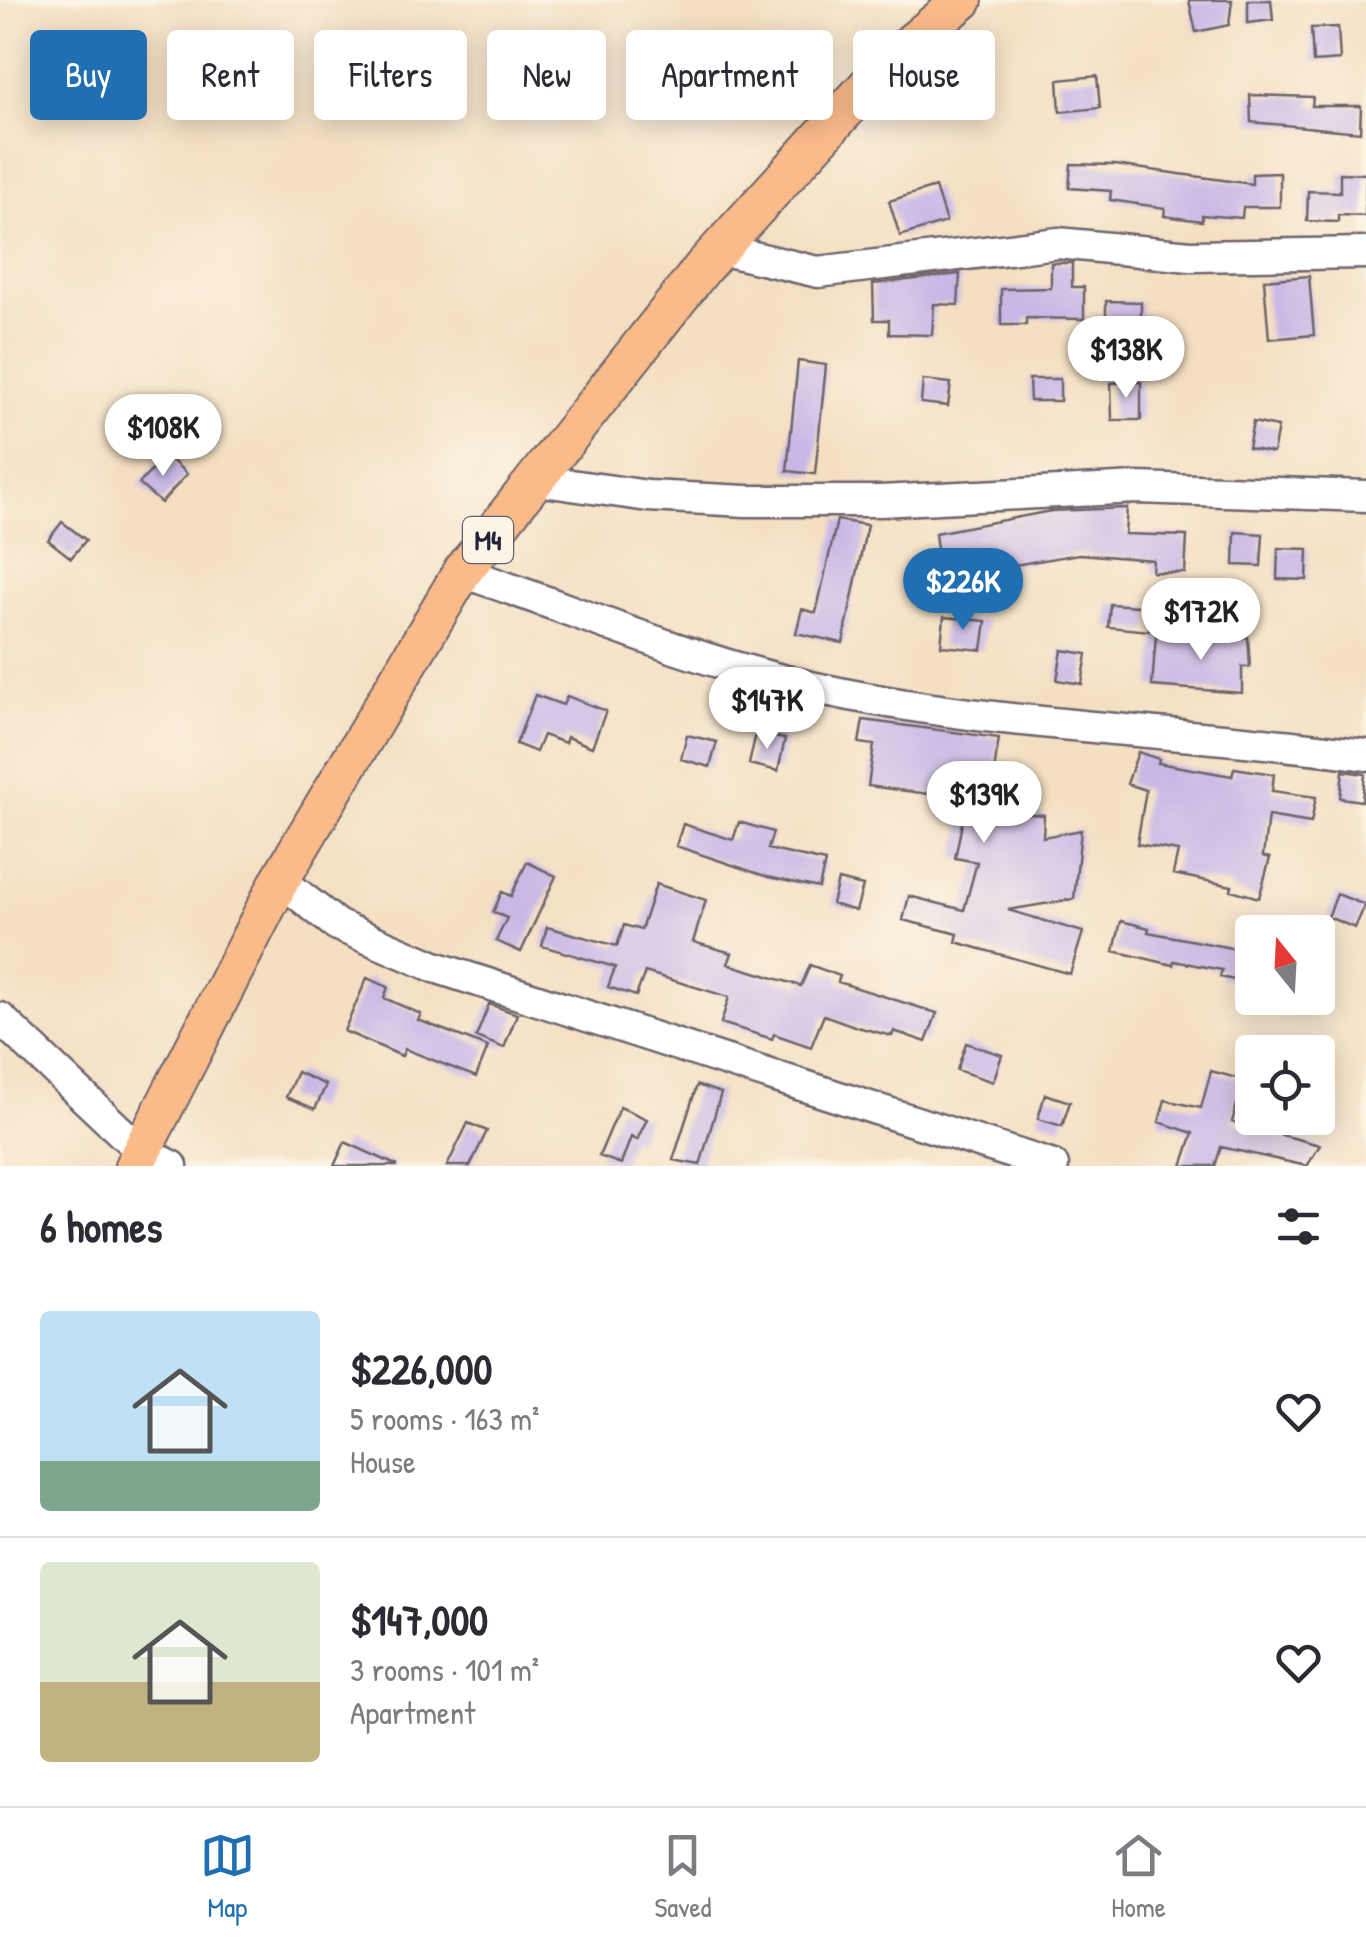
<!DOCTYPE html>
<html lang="en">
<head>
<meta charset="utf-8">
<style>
  :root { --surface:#fff; --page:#f2f2f3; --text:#2b2b33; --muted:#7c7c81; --line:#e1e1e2; --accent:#1f6fb2 }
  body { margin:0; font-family:"Patrick Hand",sans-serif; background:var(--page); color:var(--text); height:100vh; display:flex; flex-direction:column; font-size:38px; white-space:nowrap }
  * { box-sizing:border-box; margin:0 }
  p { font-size:32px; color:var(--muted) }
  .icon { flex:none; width:55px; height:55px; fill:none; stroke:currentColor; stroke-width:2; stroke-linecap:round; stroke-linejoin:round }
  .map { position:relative; height:1166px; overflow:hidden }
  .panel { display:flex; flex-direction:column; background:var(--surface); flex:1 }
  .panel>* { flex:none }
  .guide { position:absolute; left:30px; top:30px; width:1308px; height:90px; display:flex; gap:20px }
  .needle { width:65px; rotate:342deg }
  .fabs { position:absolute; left:1235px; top:915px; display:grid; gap:20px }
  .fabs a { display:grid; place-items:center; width:100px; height:100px; border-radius:10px; background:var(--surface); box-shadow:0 5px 25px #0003; font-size:50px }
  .price { position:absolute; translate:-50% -85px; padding:0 22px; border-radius:35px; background:#fff; color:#222; font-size:32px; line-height:65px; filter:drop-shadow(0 2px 5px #0008) }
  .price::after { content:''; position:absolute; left:50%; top:60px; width:30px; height:22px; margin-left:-15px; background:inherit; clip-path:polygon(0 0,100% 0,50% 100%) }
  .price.current { background:var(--accent); color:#fff }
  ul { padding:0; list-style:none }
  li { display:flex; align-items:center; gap:30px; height:250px; padding:0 40px }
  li+li { border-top:2px solid var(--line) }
  li span { display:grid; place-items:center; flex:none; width:280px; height:200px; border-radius:10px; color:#555 }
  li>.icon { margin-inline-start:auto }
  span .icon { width:120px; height:120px; fill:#fffc; stroke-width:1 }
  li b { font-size:42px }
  h2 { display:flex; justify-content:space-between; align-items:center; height:120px; padding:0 40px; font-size:42px }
  .pill { padding:0 35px; border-radius:10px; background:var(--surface); box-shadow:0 5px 25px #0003; font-size:35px; line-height:90px }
  .pill.current { background:var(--accent); color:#fff }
  .tabs { display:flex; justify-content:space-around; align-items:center; height:140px; border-top:2px solid var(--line); background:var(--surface); font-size:28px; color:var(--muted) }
  .tabs a { display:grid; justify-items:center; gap:5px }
  .tabs .current { color:var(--accent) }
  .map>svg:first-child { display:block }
</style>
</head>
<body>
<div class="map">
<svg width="1366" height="1166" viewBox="0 0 1366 1166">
  <rect width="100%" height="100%" fill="#fcf5e5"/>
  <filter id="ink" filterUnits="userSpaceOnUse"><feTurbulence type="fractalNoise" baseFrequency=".01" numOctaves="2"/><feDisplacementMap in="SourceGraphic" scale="20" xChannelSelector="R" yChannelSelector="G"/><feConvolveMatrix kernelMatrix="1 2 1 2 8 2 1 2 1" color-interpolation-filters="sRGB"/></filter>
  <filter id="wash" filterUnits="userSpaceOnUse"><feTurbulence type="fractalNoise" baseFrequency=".0048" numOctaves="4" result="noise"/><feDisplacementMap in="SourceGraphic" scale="40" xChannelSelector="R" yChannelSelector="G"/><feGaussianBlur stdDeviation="2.25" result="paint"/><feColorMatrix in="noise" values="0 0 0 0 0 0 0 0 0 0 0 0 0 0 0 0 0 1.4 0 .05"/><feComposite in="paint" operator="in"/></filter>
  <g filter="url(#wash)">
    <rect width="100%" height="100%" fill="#f4dfc2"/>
    <g id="blocks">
      <path fill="#c7b8e6" d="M 1189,0 L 1232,0 L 1229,25 L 1196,32 Z
        M 1248,0 L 1271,0 L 1273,20 L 1248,23 Z
        M 1338,27 L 1340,60 L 1313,62 L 1311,28 Z
        M 1097,76 L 1100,108 L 1060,112 L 1058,80 Z
        M 1250,95 L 1313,97 L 1312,106 L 1361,106 L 1360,132 L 1251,122 Z
        M 1071,164 L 1115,165 L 1252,184 L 1252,174 L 1280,173 L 1280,207 L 1243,207 L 1242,218 L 1202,215 L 1202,221 L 1164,216 L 1165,208 L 1110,200 L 1111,191 L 1069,188 Z
        M 1340,173 L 1366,174 L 1365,216 L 1338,215 L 1338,222 L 1307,221 L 1308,191 L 1340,192 Z
        M 935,187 L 946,222 L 900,236 L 889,201 Z
        M 1051,263 L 1072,263 L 1072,287 L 1084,287 L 1084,319 L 1026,318 L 1026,325 L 1001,325 L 1001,289 L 1051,288 Z
        M 960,274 L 958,305 L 934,304 L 932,335 L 889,334 L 889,320 L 874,320 L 873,284 Z
        M 1309,276 L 1314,335 L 1269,339 L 1264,280 Z
        M 1106,301 L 1141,302 L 1141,327 L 1106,326 Z
        M 798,361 L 826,365 L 815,474 L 787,471 Z
        M 1029,379 L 1060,379 L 1060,401 L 1030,401 Z
        M 923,380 L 951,383 L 948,406 L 921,403 Z
        M 1141,382 L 1141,420 L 1112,420 L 1111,383 Z
        M 1253,422 L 1278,427 L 1273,453 L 1248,448 Z
        M 166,455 L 187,474 L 161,503 L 139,484 Z
        M 1127,508 L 1125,534 L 1187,536 L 1185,573 L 1152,572 L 1153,560 L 1079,554 L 984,570 L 981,551 L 938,557 L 935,533 L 1051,511 Z
        M 837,520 L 867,525 L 843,643 L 796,633 L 802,609 L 816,613 Z
        M 62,522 L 86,540 L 71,558 L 48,540 Z
        M 1235,532 L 1263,534 L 1261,566 L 1234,565 Z
        M 1278,548 L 1308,549 L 1307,580 L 1277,579 Z
        M 1110,604 L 1151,607 L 1149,631 L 1108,627 Z
        M 944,617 L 986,621 L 982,650 L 941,646 Z
        M 1156,635 L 1192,637 L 1192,640 L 1248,637 L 1250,667 L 1242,667 L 1242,693 L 1152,686 Z
        M 1062,650 L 1087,654 L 1082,684 L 1057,680 Z
        M 535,695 L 563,705 L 567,696 L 606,711 L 592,747 L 567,737 L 565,743 L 543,735 L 536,752 L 516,744 Z
        M 863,720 L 999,738 L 988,811 L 1044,815 L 1043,837 L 1081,830 L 1074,899 L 1008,910 L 1083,932 L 1070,974 L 956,942 L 958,934 L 903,920 L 909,896 L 964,910 L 977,862 L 955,858 L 967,799 L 868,786 L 874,745 L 859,743 Z
        M 756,733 L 785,739 L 778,771 L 749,764 Z
        M 687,735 L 717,742 L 710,767 L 681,759 Z
        M 1138,752 L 1159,759 L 1158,763 L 1232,776 L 1234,768 L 1274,774 L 1272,791 L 1316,797 L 1311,823 L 1268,816 L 1263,856 L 1270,858 L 1259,898 L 1231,890 L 1232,886 L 1173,874 L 1178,851 L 1137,844 L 1146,790 L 1127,784 Z
        M 1343,771 L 1365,774 L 1362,801 L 1340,798 Z
        M 739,822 L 773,832 L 768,849 L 825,862 L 819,888 L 768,877 L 676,846 L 683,824 L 733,840 Z
        M 527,862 L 556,876 L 521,952 L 496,941 L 507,918 L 493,912 L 502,892 L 511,896 Z
        M 838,880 L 863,886 L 856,911 L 832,904 Z
        M 656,884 L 706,900 L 693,942 L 732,953 L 728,964 L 801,986 L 810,965 L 840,976 L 838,982 L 937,1013 L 926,1042 L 894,1031 L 892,1036 L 857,1027 L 824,1015 L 811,1047 L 774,1034 L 772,1039 L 721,1023 L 729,997 L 645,972 L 636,996 L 608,987 L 615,967 L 542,946 L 547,927 L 617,946 L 624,925 L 641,930 Z
        M 1337,894 L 1365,905 L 1355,928 L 1328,917 Z
        M 1121,921 L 1149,928 L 1148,932 L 1252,952 L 1248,983 L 1220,977 L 1222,970 L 1174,961 L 1173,965 L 1114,951 Z
        M 367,978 L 388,987 L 384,998 L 421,1014 L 418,1020 L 488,1047 L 476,1077 L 405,1049 L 402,1056 L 344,1031 Z
        M 489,1004 L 517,1014 L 504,1048 L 476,1037 Z
        M 966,1043 L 1002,1055 L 993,1082 L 957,1070 Z
        M 1211,1071 L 1244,1080 L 1232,1122 L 1320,1145 L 1307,1166 L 1221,1147 L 1215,1166 L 1182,1166 L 1193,1133 L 1159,1122 L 1165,1100 L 1201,1108 Z
        M 297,1072 L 326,1085 L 315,1109 L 286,1097 Z
        M 697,1085 L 721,1093 L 700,1165 L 673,1160 Z
        M 1045,1094 L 1070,1102 L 1062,1126 L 1038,1119 Z
        M 620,1107 L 647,1119 L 637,1140 L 631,1137 L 621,1164 L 599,1156 Z
        M 468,1123 L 487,1131 L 470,1166 L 447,1166 Z
        M 345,1142 L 398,1166 L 334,1166 Z"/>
    </g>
  </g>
  <g filter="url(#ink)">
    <use href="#blocks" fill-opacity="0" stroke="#6c646a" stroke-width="2.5"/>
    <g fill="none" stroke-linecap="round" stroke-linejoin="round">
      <g stroke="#6c646a" stroke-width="35">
        <path id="minor" d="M 719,249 L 818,272 L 1058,243 L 1190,256 L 1366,253
          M 536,480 L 648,496 L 746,501 L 880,501 L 1137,488 L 1366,496
          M 462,572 C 569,608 676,654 786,681 C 976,728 1173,728 1366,755
          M 280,880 L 337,925 L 435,967 L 1053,1166
          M 0,1018 L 141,1151 L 172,1166"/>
      </g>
      <g stroke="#6c646a" stroke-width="42">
        <path id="major" d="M 134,1166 L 280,880 L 462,572 L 704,266 L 891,60 L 963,0"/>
      </g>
      <use href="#minor" stroke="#fff" stroke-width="30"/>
      <use href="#major" stroke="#fabb8b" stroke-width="38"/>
    </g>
  </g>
  <g text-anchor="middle" stroke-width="8" stroke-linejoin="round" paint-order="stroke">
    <rect fill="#fcf5e5" stroke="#63616e" stroke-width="2.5" x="463" y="517" width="50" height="46" rx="8"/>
    <g font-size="28" font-weight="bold" fill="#22223b">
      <text x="488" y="550">M4</text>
    </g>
  </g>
</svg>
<div class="fabs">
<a><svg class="needle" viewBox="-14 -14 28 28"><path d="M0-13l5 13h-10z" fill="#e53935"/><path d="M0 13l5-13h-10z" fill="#7c7c81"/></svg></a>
<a><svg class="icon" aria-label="locate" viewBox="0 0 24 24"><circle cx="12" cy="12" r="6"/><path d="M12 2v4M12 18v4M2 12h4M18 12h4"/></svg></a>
</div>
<b class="price" style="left:1126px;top:401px">$138K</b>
<b class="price" style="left:163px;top:479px">$108K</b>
<b class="price current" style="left:963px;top:633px">$226K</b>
<b class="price" style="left:1201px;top:663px">$172K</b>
<b class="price" style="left:767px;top:752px">$147K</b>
<b class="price" style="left:984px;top:846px">$139K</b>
<div class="guide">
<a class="pill current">Buy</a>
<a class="pill">Rent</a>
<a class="pill">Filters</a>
<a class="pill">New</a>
<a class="pill">Apartment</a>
<a class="pill">House</a>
</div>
</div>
<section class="panel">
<h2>6 homes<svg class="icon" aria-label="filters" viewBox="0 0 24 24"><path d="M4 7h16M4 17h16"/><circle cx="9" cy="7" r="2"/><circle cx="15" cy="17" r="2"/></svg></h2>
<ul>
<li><span style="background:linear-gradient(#bfe0f5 75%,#7fa58c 0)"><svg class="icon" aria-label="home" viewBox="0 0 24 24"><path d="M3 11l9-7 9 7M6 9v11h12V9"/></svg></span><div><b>$226,000</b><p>5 rooms · 163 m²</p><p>House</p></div><svg class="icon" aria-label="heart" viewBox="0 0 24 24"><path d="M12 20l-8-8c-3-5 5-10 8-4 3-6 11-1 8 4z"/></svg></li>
<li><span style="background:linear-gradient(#dfe7d0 60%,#c2b280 0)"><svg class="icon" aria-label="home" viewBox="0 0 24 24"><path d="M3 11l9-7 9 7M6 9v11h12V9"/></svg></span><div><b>$147,000</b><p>3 rooms · 101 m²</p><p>Apartment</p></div><svg class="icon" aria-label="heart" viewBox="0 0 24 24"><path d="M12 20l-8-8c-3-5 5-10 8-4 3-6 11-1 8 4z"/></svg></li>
</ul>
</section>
<nav class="tabs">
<a class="current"><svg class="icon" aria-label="map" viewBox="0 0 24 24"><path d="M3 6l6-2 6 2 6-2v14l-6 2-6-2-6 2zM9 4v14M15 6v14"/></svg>Map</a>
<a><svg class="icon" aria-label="saved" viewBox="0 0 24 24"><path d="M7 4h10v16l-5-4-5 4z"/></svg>Saved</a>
<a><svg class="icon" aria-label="home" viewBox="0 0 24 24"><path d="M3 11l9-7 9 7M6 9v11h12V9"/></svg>Home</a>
</nav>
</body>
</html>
